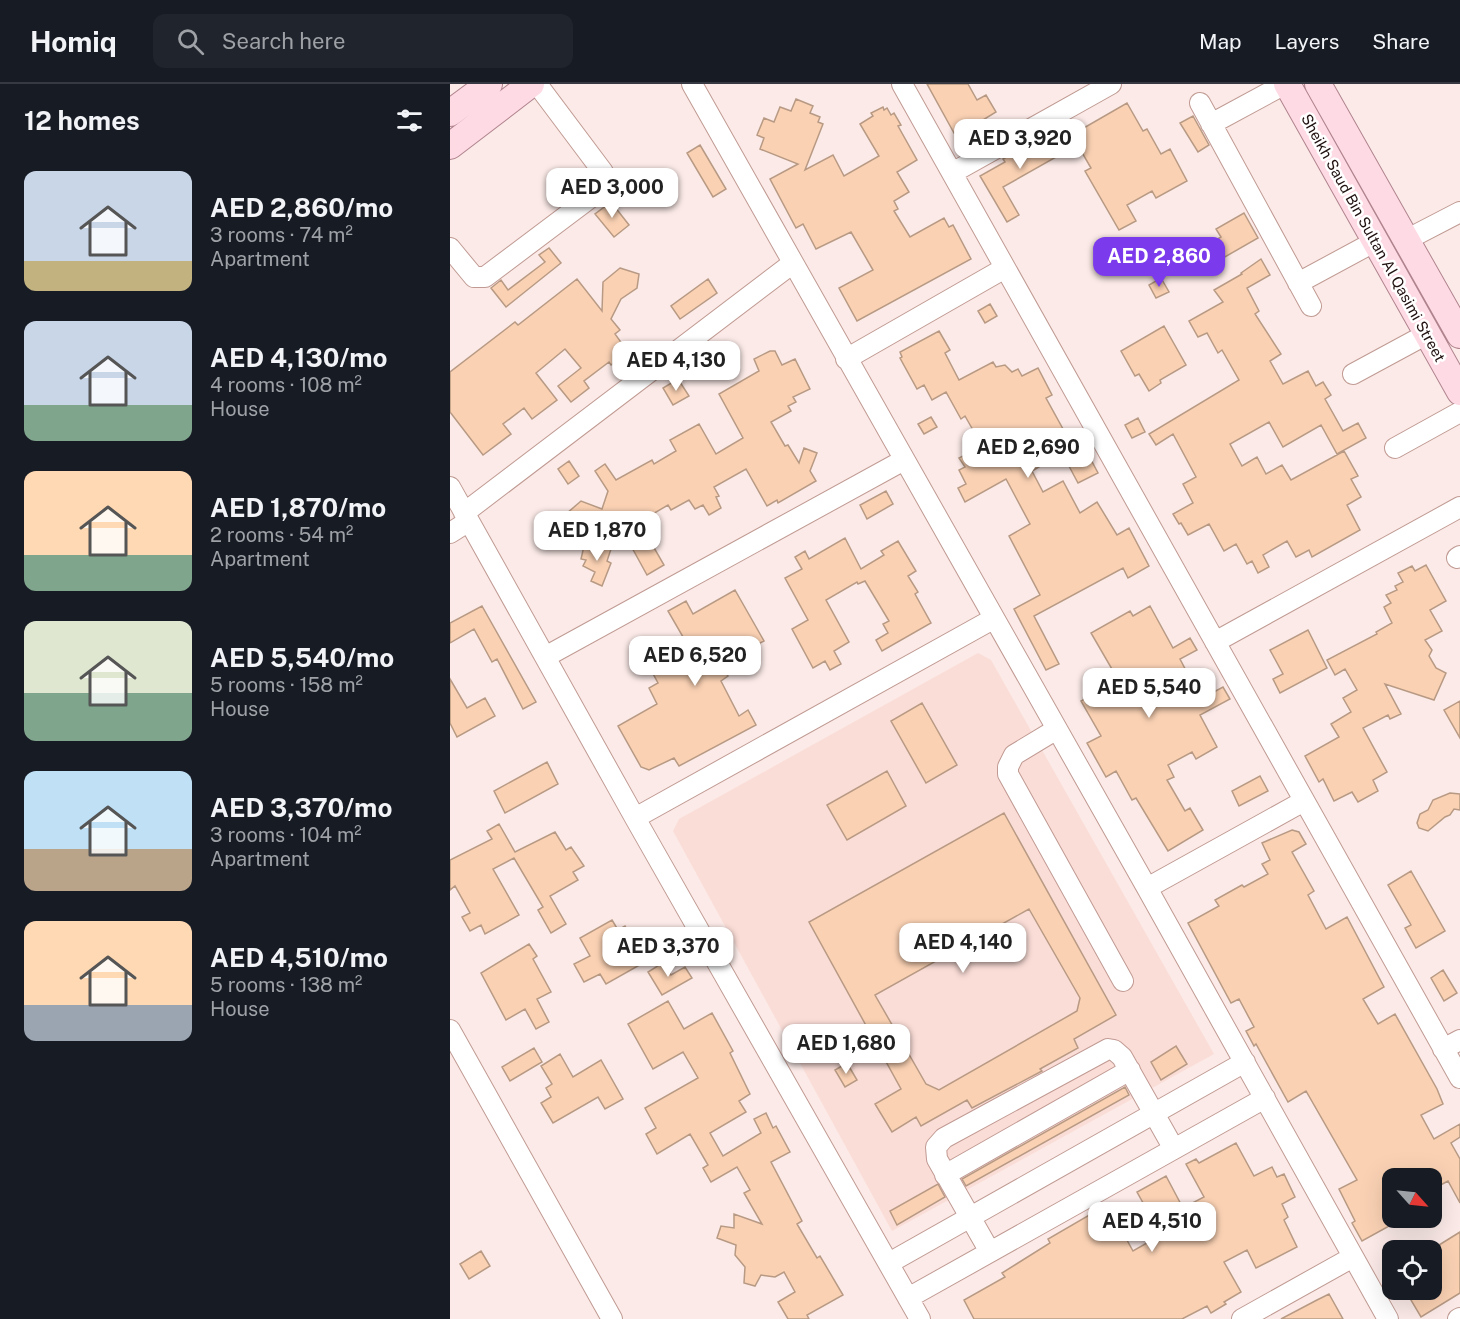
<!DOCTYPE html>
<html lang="en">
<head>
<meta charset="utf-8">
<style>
  :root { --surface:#171b24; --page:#20242c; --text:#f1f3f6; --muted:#9ea1a6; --line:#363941; --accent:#7c3aed }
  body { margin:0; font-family:"Public Sans",sans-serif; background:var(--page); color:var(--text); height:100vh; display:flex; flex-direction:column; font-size:22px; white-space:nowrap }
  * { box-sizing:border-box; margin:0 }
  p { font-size:20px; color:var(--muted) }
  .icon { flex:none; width:33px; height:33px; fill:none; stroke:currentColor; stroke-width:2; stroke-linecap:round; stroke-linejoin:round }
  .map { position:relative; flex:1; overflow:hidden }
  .panel { display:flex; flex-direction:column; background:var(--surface); width:450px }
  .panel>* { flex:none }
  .needle { width:39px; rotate:117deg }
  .tools { position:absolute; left:932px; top:1084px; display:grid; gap:12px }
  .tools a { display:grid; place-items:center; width:60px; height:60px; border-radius:12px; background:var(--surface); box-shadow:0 6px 24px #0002; font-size:30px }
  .price { position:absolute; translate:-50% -51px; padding:0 14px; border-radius:12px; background:#fff; color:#222; font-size:20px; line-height:39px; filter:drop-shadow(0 2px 3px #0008) }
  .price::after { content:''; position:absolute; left:50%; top:36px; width:18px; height:14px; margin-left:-9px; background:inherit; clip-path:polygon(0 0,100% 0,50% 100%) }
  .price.current { background:var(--accent); color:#fff }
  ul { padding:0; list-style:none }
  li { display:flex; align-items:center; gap:18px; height:150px; padding:0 24px }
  li span { display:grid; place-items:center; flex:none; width:168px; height:120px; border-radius:12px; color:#555 }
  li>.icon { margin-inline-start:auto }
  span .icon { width:72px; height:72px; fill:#fffc; stroke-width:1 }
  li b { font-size:26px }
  h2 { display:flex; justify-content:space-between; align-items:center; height:72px; padding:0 24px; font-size:26px }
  header { display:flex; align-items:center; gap:36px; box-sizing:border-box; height:84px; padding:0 30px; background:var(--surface); border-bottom:2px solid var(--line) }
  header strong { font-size:28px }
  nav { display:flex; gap:33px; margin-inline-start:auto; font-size:21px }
  .search { width:420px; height:54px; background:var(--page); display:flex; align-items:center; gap:15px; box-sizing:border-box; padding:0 21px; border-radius:12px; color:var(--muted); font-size:22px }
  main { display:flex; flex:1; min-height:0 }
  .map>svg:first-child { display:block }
</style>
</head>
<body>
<header>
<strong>Homiq</strong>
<div class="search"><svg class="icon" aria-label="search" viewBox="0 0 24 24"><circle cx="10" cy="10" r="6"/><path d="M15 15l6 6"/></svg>Search here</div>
<nav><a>Map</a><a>Layers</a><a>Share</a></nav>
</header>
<main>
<section class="panel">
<h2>12 homes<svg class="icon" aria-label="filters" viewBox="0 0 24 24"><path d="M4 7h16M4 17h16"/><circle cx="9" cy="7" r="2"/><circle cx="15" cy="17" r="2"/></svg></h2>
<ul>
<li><span style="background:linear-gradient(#c9d6e8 75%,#c2b280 0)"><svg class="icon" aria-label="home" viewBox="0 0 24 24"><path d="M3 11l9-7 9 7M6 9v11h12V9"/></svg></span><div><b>AED 2,860/mo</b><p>3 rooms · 74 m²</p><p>Apartment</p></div></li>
<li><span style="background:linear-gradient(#c9d6e8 70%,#7fa58c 0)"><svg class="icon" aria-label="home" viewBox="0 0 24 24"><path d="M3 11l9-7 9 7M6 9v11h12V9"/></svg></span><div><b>AED 4,130/mo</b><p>4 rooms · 108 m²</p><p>House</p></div></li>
<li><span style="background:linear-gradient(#ffd9b3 70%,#7fa58c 0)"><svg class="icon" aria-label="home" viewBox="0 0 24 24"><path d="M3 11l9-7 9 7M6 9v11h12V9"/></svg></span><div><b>AED 1,870/mo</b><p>2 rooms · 54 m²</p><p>Apartment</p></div></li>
<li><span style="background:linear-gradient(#dfe7d0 60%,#7fa58c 0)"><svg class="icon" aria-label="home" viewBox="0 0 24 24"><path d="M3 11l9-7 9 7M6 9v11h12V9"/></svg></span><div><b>AED 5,540/mo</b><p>5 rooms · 158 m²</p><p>House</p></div></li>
<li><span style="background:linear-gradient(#bfe0f5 65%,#b9a48a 0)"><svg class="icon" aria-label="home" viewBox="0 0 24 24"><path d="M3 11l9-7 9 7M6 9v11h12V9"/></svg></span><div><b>AED 3,370/mo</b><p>3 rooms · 104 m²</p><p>Apartment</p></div></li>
<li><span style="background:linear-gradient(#ffd9b3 70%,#9aa5b1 0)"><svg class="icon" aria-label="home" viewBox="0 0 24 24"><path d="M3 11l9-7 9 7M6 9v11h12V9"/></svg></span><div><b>AED 4,510/mo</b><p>5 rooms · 138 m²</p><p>House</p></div></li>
</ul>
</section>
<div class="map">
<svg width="1010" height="1235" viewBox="0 0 1010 1235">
  <rect width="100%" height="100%" fill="#fbeae7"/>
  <path fill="#fbddd7" d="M 528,569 L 541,576 L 764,970 L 442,1147 L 223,747 L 229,735 Z"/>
  <path fill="#fad1b3" stroke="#b89a84" stroke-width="1.5" fill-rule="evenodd" d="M 477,0 L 518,0 L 527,16 L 536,11 L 546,28 L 520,44 L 518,41 L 504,49 Z
    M 346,15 L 363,22 L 360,29 L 370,33 L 368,38 L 373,40 L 355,86 L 383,71 L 394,92 L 429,72 L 410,40 L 423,32 L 421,29 L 433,23 L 434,26 L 437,24 L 441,31 L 444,29 L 451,41 L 448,42 L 467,76 L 447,88 L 459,108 L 444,117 L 448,125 L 444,127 L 460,153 L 494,134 L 499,143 L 503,141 L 521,175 L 407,237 L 389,204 L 423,186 L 401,148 L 366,165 L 353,140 L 346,144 L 320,95 L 348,80 L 310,65 L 314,54 L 307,51 L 314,34 L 324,38 L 330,23 L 341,27 Z
    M 677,19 L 693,47 L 697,45 L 711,70 L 720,65 L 737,97 L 706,114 L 702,107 L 677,121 L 686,137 L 669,146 L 635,87 L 641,84 L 623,53 L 633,46 L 632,45 Z
    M 743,32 L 759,61 L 748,68 L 730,39 Z
    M 604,47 L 615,68 L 553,103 L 569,131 L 557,138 L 530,92 L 555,78 L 553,75 Z
    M 250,61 L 276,105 L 263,113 L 237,69 Z
    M 161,118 L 179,141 L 164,153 L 145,130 Z
    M 794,129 L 808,154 L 766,178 L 756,162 L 771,153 L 766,145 Z
    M 99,164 L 111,179 L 56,223 L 41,204 L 51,196 L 58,206 L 95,178 L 89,171 Z
    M 811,175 L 820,191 L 797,204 L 809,227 L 805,230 L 831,270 L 820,277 L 833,300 L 858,287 L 866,302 L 873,298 L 881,311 L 875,315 L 893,347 L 908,339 L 916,354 L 887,370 L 871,341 L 833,363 L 819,338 L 780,360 L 792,382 L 807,373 L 816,390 L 832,381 L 841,396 L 894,367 L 908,392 L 901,395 L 911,413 L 897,421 L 910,446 L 862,473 L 859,466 L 846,473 L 837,457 L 813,471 L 819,483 L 808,489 L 802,477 L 797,480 L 786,460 L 774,467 L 759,440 L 738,451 L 731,439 L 729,440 L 723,430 L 743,419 L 733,400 L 746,393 L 723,350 L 706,361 L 699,350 L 789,296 L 772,266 L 768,269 L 757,249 L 748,253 L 739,237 L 773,218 L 764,206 L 792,190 L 791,189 Z
    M 170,184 L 189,190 L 187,204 L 171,215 L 161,235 L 170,246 L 165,250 L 178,268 L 161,281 L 159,278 L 134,297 L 139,304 L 121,318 L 108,302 L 131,284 L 115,265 L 86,289 L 107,316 L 82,335 L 74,324 L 53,340 L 61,350 L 33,371 L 0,328 L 0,288 L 65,238 L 68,241 L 127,195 L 152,227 L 153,198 Z
    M 711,194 L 719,208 L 706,214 L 699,201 Z
    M 258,195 L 267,209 L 230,235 L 221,222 Z
    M 540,220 L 547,232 L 535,239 L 528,227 Z
    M 714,242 L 736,281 L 710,296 L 711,299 L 699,307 L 689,290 L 685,292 L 671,267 Z
    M 489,247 L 500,266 L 495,269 L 509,296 L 543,278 L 546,283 L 555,281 L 562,288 L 568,285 L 572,292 L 588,284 L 602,311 L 596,314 L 623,363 L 632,359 L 648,389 L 628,399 L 612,369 L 582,387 L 593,408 L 613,397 L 630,429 L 647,418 L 667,451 L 679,444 L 699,482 L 678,494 L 673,484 L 584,532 L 609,580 L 596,586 L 564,525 L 590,511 L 559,452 L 580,440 L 556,395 L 515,418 L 508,404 L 516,400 L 509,386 L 515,383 L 509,374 L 532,362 L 515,332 L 511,335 L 496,308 L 482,316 L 474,301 L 467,305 L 450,274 L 452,273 L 450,268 Z
    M 320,267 L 325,267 L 332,281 L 345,275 L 360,305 L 343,313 L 346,318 L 338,322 L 341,327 L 321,338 L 335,362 L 338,361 L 349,379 L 354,364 L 367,369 L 360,387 L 366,397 L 328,419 L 327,416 L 317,422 L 296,385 L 264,403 L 269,412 L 266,413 L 271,424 L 259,431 L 253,421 L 245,425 L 239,416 L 221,426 L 218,421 L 196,434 L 192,443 L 214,481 L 197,491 L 170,442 L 162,461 L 112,442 L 116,430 L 131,417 L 152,425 L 158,407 L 145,387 L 155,380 L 166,396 L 202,376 L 204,380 L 226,367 L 220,356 L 249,340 L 266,370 L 293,354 L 269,310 L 309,287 L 304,275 Z
    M 228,295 L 239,312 L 223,321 L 213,304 Z
    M 481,333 L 487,343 L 474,350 L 468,340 Z
    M 688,334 L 695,348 L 682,354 L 675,341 Z
    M 119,377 L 129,392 L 118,400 L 108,385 Z
    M 436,407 L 443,420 L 417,435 L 410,421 Z
    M 395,454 L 411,485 L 434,471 L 431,467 L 448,457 L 466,487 L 458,492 L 468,508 L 465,510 L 481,539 L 432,567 L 426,556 L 438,549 L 433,540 L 439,537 L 415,497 L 408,500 L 407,498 L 376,516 L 399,558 L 384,567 L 391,580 L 380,586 L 375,577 L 363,584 L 342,545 L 358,536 L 335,494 L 352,485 L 345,473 L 355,467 L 359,475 Z
    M 134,462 L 162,462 L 157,477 L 161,479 L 152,502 L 141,497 L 145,488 L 133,482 L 136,476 L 131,475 Z
    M 976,481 L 996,517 L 980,526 L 992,547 L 975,556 L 982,566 L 979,572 L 986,584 L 996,589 L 984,616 L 935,600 L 951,630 L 940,635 L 938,631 L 913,644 L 937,688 L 923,696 L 928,707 L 908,718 L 902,708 L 884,717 L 873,695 L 869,698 L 855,672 L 889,653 L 881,640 L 901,628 L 893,614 L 907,606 L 895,585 L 885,591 L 877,576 L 927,550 L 926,548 L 942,539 L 934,523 L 941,519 L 936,511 L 947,506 L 945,502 L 953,498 L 948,489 L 962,482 L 965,487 Z
    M 285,506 L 314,557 L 271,580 L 278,592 L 271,597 L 289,632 L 298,626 L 306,641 L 229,682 L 224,674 L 199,686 L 191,683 L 168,642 L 207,620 L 199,604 L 208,599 L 201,586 L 240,565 L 218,527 L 236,517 L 243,530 Z
    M 32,522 L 86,618 L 73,625 L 47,575 L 42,578 L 24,545 L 0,559 L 0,539 Z
    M 700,522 L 723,564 L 740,554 L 747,566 L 730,575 L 751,615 L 773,603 L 780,615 L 750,631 L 767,663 L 746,675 L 742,668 L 718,681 L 724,693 L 717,696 L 735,727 L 740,724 L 753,746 L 718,767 L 686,714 L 682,716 L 666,687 L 656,693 L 637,659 L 651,652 L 631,617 L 645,609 L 643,604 L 666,592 L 641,549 L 680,527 L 683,532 Z
    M 858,546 L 877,584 L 830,609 L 823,595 L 833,590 L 820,566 Z
    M 0,595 L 17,624 L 35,614 L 45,632 L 7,653 L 0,639 Z
    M 1010,617 L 1010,654 L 994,626 Z
    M 472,619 L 507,681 L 476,699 L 441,637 Z
    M 97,678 L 108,700 L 55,729 L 44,707 Z
    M 437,687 L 456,722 L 397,756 L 377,721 Z
    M 810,692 L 818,707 L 789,722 L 782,707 Z
    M 1000,709 L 1010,710 L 1010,726 L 1004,725 L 1000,731 L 995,733 L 978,747 L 969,744 L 967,739 L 970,730 L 978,726 L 983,716 Z
    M 554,729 L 666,931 L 624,955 L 628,964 L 590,985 L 592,987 L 522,1024 L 517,1016 L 471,1042 L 466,1033 L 442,1048 L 425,1020 L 451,1005 L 359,838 ZM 579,825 L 630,914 L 627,927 L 489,1006 L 476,1000 L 425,911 Z
    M 49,740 L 65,768 L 105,748 L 116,766 L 121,763 L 134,782 L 123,788 L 128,796 L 100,812 L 116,840 L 101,849 L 88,826 L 93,823 L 64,774 L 43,785 L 69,831 L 35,850 L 31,841 L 20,847 L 12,833 L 20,829 L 5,802 L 0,806 L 0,776 L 42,755 L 37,747 Z
    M 842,746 L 849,748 L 856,760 L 842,768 L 864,807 L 858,811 L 876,845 L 897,833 L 934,903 L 913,915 L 928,940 L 945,930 L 987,1005 L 993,1020 L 971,1031 L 984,1055 L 1010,1040 L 1010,1053 L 1001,1059 L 1010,1075 L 1010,1119 L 998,1097 L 983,1105 L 981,1095 L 942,1095 L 942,1136 L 939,1138 L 941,1141 L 912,1157 L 902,1139 L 905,1137 L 889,1105 L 907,1096 L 856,1007 L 838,1018 L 806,960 L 804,962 L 796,947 L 804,943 L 789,915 L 781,919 L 738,839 L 769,822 L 765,816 L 792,801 L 794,803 L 818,790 L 812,780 L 820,776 L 812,759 Z
    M 961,787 L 995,847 L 966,864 L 955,844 L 961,841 L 938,801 Z
    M 162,836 L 168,846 L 175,842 L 195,878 L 156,900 L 150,890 L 134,898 L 124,880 L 140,872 L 130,854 Z
    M 79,860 L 87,872 L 83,875 L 101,908 L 87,915 L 99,938 L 86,945 L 75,925 L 56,936 L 31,889 Z
    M 214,878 L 221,891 L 235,883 L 242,894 L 212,911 L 198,888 Z
    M 993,886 L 1007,909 L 994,917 L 981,894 Z
    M 218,917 L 234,945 L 262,929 L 283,967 L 280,969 L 300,1010 L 289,1017 L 296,1028 L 260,1049 L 273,1072 L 311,1049 L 304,1035 L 316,1029 L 323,1044 L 326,1042 L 340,1068 L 321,1078 L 352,1137 L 347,1140 L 367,1174 L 370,1172 L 393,1211 L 357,1231 L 359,1235 L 338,1235 L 328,1218 L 345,1208 L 334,1188 L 325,1193 L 311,1191 L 305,1202 L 294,1199 L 295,1183 L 285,1171 L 286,1161 L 267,1154 L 271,1142 L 284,1144 L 284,1130 L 312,1140 L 294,1109 L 300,1106 L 287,1083 L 261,1098 L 253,1084 L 258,1081 L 240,1050 L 207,1070 L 196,1050 L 206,1044 L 195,1024 L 248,994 L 233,968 L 203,985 L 178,940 Z
    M 726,962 L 737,980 L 711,996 L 701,978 Z
    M 84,964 L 92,978 L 60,997 L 52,983 Z
    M 110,970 L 123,993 L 151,976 L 173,1015 L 155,1025 L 148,1013 L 103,1039 L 91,1019 L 101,1013 L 96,1004 L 102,1000 L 91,982 Z
    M 397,979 L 407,996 L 395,1003 L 385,986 Z
    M 675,1003 L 679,1011 L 516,1102 L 512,1095 Z
    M 786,1059 L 804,1092 L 822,1083 L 827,1093 L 834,1090 L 845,1113 L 832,1120 L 838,1133 L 834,1136 L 847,1163 L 806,1184 L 797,1166 L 774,1178 L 791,1208 L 774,1218 L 776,1220 L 761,1229 L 757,1222 L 732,1235 L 524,1235 L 514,1216 L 555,1193 L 552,1189 L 600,1159 L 598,1155 L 641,1130 L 645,1138 L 662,1129 L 683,1167 L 711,1151 L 687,1108 L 716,1092 L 733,1124 L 754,1113 L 736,1080 L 746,1075 L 749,1079 Z
    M 488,1100 L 495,1113 L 447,1141 L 440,1127 Z
    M 1010,1148 L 1010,1209 L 971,1233 L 955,1206 L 981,1206 L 981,1166 Z
    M 31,1167 L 40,1182 L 19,1195 L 10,1180 Z
    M 879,1210 L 893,1235 L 831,1235 L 867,1216 Z"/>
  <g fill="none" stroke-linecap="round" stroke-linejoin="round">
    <g stroke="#c09a93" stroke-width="22">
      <path id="minor" d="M 242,0 L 697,804 L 938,1235
        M 452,0 L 1010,994
        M 750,19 L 861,222
        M 761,40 L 835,0
        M 502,89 L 661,0
        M 956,156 L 1010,128
        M 0,164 L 24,193 L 35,193 L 152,105 L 154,99 L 153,88 L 87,0
        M 848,199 L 924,158
        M 396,275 L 555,184
        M 903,290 L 977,250
        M 945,364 L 1010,328
        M 0,403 L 185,734 L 470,1235
        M 14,429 L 343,179
        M 0,449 L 19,437
        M 1007,474 L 1010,472
        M 765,558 L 1010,423
        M 95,573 L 454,376
        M 607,645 L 564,671 L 558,683 L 558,690 L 673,897
        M 185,734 L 543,535
        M 697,804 L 854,717
        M 0,946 L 162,1235
        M 993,965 L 1010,956
        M 495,1091 L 680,986
        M 540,1168 L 487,1075 L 486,1063 L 494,1054 L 658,965 L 664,966 L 672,973 L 724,1065
        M 439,1179 L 795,978
        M 458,1214 L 815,1014
        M 792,1235 L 903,1173
        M 1008,1235 L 1010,1234"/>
    </g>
    <g stroke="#b0848e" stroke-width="28">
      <path id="major" d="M 837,0 L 1010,308
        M 868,0 L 1010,251
        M 0,29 L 39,0
        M 0,62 L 81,0"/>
    </g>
    <use href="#minor" stroke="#fff" stroke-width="20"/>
    <use href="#major" stroke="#fedae4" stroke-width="26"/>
  </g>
  <g text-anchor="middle" stroke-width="5" stroke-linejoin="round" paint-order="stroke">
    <g font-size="15" fill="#201210" stroke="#fff">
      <text transform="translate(923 154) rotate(61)" y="5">Sheikh Saud Bin Sultan Al Qasimi Street</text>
    </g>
  </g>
</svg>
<div class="tools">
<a><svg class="needle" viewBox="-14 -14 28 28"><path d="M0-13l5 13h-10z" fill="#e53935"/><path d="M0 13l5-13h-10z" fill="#9ea1a6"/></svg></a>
<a><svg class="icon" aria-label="locate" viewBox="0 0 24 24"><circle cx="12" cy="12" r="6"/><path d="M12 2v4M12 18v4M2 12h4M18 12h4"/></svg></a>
</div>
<b class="price" style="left:570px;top:86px">AED 3,920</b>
<b class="price" style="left:162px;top:135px">AED 3,000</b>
<b class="price current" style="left:709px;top:204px">AED 2,860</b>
<b class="price" style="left:226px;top:308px">AED 4,130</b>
<b class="price" style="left:578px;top:395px">AED 2,690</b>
<b class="price" style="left:147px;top:478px">AED 1,870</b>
<b class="price" style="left:245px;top:603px">AED 6,520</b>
<b class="price" style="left:699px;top:635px">AED 5,540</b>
<b class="price" style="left:513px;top:890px">AED 4,140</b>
<b class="price" style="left:218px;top:894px">AED 3,370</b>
<b class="price" style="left:396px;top:991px">AED 1,680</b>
<b class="price" style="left:702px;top:1169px">AED 4,510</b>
</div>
</main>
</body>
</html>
